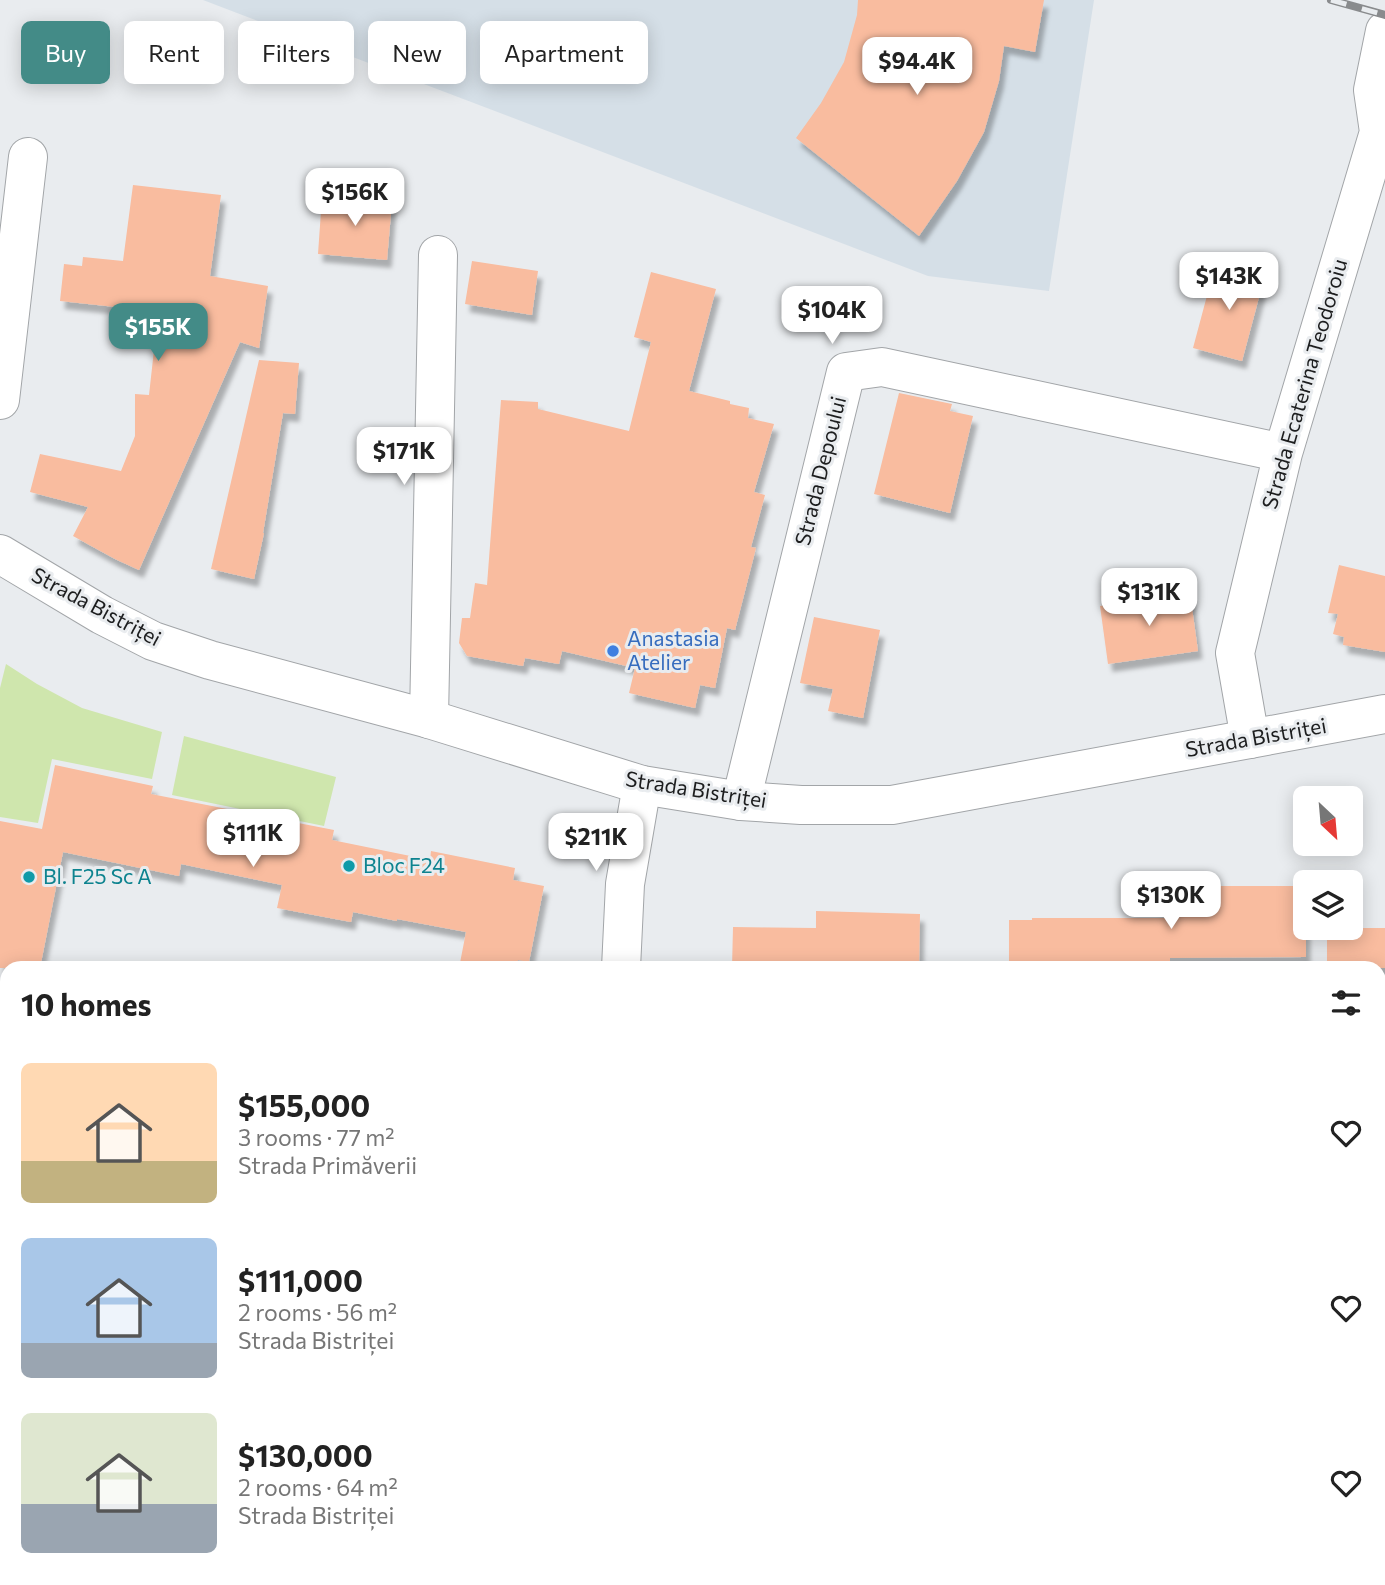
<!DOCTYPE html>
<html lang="en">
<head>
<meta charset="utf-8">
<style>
  :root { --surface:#fff; --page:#f2f2f2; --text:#222; --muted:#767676; --accent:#438b87 }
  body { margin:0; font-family:Commissioner,sans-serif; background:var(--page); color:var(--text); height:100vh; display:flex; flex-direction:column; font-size:26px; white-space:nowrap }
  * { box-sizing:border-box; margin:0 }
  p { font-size:23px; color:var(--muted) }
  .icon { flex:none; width:38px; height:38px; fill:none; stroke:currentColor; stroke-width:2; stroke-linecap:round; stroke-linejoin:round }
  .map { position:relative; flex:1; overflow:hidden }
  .details { position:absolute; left:0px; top:961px; width:1386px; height:625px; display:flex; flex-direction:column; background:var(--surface); border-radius:21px 21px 0 0; box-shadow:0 4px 18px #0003 }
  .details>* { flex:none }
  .guide { position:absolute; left:21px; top:21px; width:700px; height:63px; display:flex; gap:14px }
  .needle { width:46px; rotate:154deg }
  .tools { position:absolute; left:1293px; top:786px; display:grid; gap:14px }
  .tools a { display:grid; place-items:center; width:70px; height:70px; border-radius:10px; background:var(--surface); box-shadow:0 4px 18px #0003; font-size:35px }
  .price { position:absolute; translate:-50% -60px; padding:0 16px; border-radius:14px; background:#fff; color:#222; font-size:23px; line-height:46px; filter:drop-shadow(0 2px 4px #0008) }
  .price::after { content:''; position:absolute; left:50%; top:42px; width:21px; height:16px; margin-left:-10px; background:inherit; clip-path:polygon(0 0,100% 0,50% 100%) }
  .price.selected { background:var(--accent); color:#fff }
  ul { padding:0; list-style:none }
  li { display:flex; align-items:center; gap:21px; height:175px; padding:0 21px }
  li span { display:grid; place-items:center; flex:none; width:196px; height:140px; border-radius:10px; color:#555 }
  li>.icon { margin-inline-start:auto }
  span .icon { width:84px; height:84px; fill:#fffc; stroke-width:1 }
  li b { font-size:30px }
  h2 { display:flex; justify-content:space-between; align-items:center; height:84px; padding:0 21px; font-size:30px }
  .tag { padding:0 24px; border-radius:10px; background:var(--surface); box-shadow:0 4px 18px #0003; font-size:24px; line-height:63px }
  .tag.selected { background:var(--accent); color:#fff }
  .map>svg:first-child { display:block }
</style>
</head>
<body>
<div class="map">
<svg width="1385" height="1585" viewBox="0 0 1385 1585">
  <defs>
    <filter id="shadow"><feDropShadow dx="4.5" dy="8" stdDeviation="2" flood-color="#0004"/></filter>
  </defs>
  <rect width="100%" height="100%" fill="#e9ecef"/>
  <path fill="#d5dfe7" d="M 203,0 L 1094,0 L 1049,291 L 928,276 Z"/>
  <path fill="#cfe6ad" d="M 6,664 L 37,684 L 82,708 L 162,732 L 152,779 L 52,759 L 38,823 L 0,817 L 0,688 Z
    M 184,736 L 336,777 L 324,826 L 172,795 Z"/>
  <path fill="#f9bc9f" filter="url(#shadow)" d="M 858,0 L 1044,0 L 1035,52 L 1004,46 L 999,81 L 984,132 L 957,181 L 919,236 L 796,138 L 821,103 L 844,62 L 857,15 Z
    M 133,185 L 221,195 L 210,276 L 268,286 L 259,348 L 240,342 L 139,570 L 115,559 L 73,536 L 88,507 L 30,492 L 40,454 L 121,471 L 135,436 L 135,394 L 149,395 L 158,314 L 125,308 L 60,301 L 64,264 L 82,266 L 83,257 L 123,261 Z
    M 322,197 L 392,202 L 387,260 L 318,254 Z
    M 472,261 L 538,271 L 532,315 L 465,304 Z
    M 1216,262 L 1265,275 L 1242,361 L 1193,348 Z
    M 651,272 L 716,289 L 689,391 L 730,401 L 730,404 L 749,408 L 748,418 L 774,424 L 754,492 L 765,495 L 751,547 L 756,548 L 735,630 L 727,628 L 715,688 L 700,685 L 695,708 L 629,693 L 635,668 L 562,651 L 559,664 L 525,658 L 523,666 L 467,656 L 459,643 L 462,618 L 470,618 L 475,583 L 487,585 L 501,400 L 538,402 L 538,409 L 629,431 L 651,342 L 634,337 Z
    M 259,360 L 299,363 L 295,414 L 283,413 L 263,533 L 264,533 L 254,579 L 211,569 Z
    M 899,393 L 952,404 L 950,411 L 973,416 L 950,513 L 874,494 Z
    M 1339,565 L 1385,576 L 1385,652 L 1343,645 L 1344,637 L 1333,634 L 1338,614 L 1328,613 Z
    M 1190,593 L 1198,651 L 1108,664 L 1100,606 Z
    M 814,617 L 880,630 L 863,718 L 828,711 L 833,689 L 800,683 Z
    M 55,765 L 153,786 L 151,794 L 334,830 L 332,840 L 430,860 L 431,851 L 515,868 L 513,880 L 544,886 L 529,962 L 518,960 L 516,968 L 459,968 L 466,932 L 397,919 L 397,921 L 353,912 L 351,922 L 277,908 L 282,885 L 181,864 L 179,876 L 63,852 L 40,968 L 0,968 L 0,821 L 42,829 Z
    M 1169,886 L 1306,886 L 1306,957 L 1170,958 L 1170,968 L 1009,968 L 1009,920 L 1032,920 L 1032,918 L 1169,918 Z
    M 816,911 L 920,914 L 919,968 L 732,968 L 733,927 L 816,928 Z
    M 1327,928 L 1385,928 L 1385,968 L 1327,968 Z"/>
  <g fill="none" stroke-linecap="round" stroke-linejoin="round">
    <g stroke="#a2a5a8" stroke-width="21">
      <path id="lane" d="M 864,1585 L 864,1578"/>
    </g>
    <g stroke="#a2a5a8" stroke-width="40">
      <path id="street" d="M 0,400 L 28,157
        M 429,719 L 438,255
        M 1250,739 L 1235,653 L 1283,453 L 1379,132 L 1373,90 L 1385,31
        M 741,801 L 846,372 L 882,367 L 1283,453
        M 621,968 L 625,884 L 642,785
        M 0,1352 L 7,1354
        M 1379,1480 L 1385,1480
        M 596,1585 L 596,1578"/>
    </g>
    <g stroke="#a2a5a8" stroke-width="40">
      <path id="secondary" d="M 0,554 L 102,615 L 153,641 L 210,660 L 429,719 L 642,785 L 741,801 L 801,805 L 892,805 L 1385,714"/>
    </g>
    <use href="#lane" stroke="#fff" stroke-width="19"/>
    <use href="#street" stroke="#fff" stroke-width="38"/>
    <use href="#secondary" stroke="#fff" stroke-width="38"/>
    <g stroke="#898b8d" stroke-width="8">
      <path id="rail" d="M 1331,0 L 1385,15"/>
    </g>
    <use href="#rail" stroke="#e9ecef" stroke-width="5" stroke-dasharray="16" stroke-linecap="butt"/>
  </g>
  <circle fill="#3f7fe0" stroke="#e9ecef" stroke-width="2.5" cx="613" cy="651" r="7"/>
  <g fill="#0f9aa8" stroke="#e9ecef" stroke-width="2.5">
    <circle cx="349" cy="866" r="7"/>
    <circle cx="29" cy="877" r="7"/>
  </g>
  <g text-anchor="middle" stroke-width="6" stroke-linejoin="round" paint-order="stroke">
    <g font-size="21" fill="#1c1d1e" stroke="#e9ecef">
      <text transform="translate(1305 384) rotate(-74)" y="7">Strada Ecaterina Teodoroiu</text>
      <text transform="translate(821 471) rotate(-76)" y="7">Strada Depoului</text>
      <text transform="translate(96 607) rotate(28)" y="7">Strada Bistriței</text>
      <text transform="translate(1256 738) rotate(-10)" y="7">Strada Bistriței</text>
      <text transform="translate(696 790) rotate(9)" y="7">Strada Bistriței</text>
    </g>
    <g font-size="21" fill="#366cbe" stroke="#e9ecef" text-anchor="start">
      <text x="627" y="646">Anastasia<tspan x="627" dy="24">Atelier</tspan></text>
    </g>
    <g font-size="21" fill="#0d838f" stroke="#e9ecef" text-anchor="start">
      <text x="363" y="873">Bloc F24</text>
      <text x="43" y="884">Bl. F25 Sc A</text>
    </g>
  </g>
</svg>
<div class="tools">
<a><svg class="needle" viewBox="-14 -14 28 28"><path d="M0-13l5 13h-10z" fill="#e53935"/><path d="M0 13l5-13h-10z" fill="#767676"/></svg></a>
<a><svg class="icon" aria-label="layers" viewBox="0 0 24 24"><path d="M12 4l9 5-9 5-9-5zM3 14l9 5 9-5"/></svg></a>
</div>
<b class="price" style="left:917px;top:97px">$94.4K</b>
<b class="price" style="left:355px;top:228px">$156K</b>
<b class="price" style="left:1229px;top:312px">$143K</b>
<b class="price" style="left:832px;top:346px">$104K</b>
<b class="price selected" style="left:158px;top:363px">$155K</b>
<b class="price" style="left:404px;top:487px">$171K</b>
<b class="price" style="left:1149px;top:628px">$131K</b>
<b class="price" style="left:253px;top:869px">$111K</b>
<b class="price" style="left:596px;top:873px">$211K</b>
<b class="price" style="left:1171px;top:931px">$130K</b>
<div class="guide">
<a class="tag selected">Buy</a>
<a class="tag">Rent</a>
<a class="tag">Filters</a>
<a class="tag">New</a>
<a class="tag">Apartment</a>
</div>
<section class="details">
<h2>10 homes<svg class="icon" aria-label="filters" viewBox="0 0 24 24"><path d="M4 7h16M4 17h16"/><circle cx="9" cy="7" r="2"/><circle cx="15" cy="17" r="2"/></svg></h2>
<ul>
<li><span style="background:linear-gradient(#ffd9b3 70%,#c2b280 0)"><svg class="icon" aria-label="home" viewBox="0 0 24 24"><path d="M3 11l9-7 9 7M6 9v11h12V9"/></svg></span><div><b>$155,000</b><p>3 rooms · 77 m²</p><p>Strada Primăverii</p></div><svg class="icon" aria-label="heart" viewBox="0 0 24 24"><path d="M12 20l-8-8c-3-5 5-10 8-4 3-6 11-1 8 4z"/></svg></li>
<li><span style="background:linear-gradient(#a9c7e8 75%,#9aa5b1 0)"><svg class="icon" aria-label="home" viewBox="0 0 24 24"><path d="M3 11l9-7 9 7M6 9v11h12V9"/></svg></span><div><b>$111,000</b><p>2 rooms · 56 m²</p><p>Strada Bistriței</p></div><svg class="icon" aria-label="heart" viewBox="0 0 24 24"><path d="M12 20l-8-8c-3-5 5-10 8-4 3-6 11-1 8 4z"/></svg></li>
<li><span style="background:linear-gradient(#dfe7d0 65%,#9aa5b1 0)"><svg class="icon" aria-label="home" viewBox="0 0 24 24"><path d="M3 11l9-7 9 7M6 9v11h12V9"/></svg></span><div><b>$130,000</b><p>2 rooms · 64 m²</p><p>Strada Bistriței</p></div><svg class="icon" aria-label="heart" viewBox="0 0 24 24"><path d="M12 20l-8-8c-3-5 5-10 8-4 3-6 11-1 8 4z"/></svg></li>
</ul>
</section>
</div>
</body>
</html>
